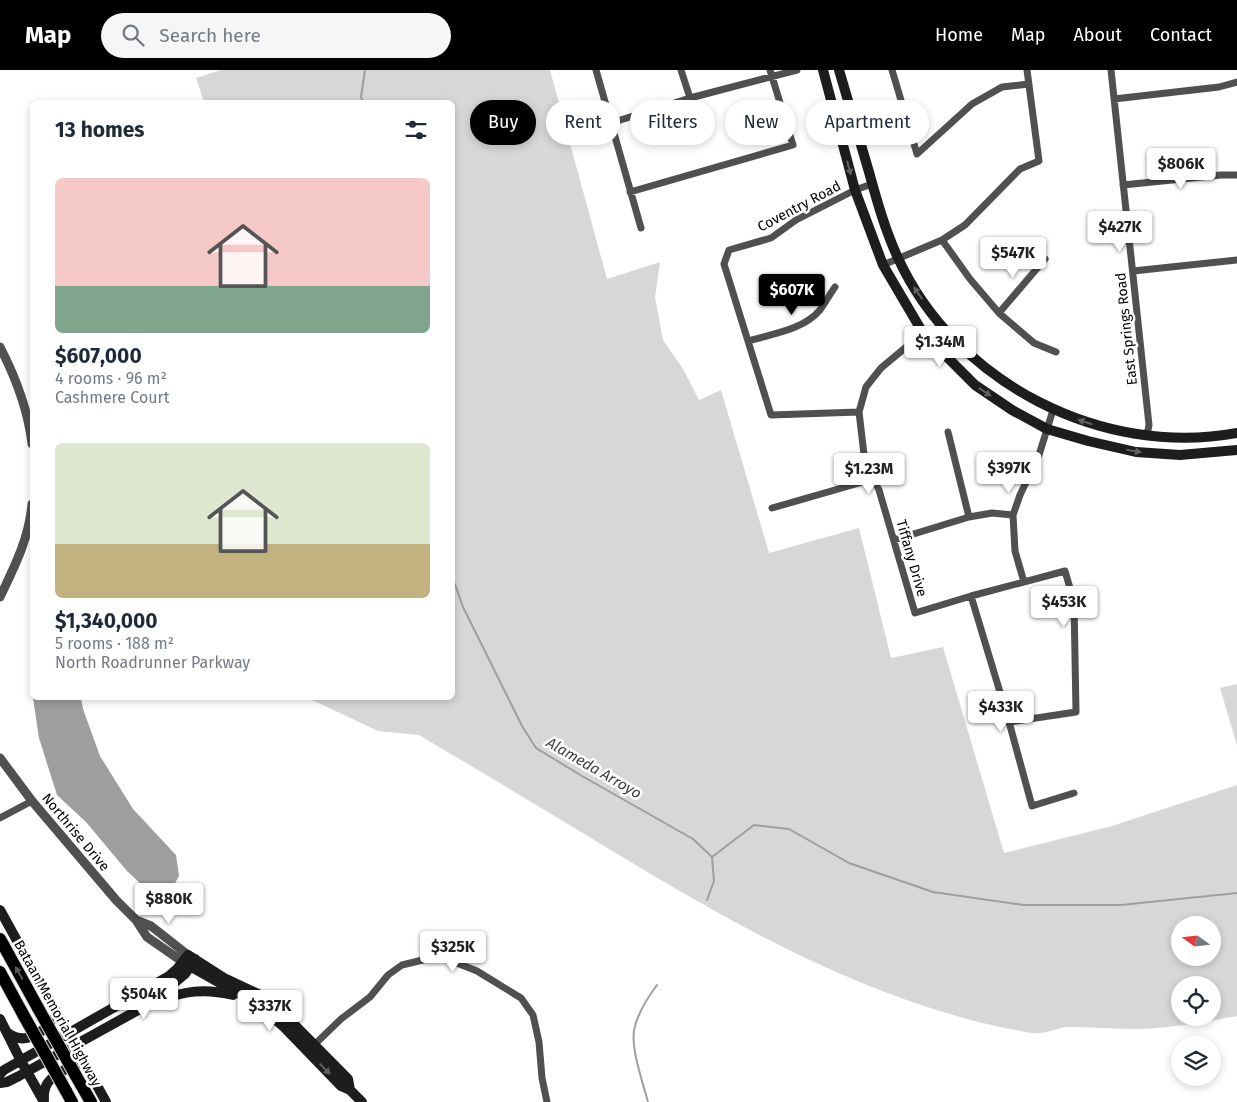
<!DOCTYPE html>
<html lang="en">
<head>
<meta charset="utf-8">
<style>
  :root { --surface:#fff; --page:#f6f6f7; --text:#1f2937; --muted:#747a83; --accent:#000 }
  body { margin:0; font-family:"Fira Sans",sans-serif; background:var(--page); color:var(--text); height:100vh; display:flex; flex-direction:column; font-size:19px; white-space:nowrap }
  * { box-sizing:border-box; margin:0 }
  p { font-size:16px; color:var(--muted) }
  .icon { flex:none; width:28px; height:28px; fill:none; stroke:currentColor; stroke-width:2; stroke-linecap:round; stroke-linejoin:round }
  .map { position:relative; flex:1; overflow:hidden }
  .drawer { position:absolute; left:30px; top:30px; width:425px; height:600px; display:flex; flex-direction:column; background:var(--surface); border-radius:8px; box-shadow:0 2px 8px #0003 }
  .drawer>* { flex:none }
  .hud { position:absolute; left:470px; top:30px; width:475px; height:45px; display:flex; gap:10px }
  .needle { width:32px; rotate:285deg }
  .tools { position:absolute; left:1171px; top:846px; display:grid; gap:10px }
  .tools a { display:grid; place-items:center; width:50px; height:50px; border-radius:50%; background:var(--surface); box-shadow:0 2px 8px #0003; font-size:25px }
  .price { position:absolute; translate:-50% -42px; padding:0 11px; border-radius:5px; background:#fff; color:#222; font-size:16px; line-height:32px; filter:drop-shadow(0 1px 2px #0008) }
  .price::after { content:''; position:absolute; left:50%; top:30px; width:15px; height:11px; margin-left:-8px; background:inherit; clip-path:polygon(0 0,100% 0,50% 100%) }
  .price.current { background:var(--accent); color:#fff }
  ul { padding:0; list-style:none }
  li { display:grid; align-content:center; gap:10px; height:265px; padding:0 25px }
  li span { display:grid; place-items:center; height:155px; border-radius:8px; color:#555 }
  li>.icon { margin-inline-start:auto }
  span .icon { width:90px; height:90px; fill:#fffc; stroke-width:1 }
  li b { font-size:21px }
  h2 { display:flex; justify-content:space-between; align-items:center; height:60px; padding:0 25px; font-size:21px }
  .chip { padding:0 18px; border-radius:22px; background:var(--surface); box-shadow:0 2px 8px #0003; font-size:18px; line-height:45px }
  .chip.current { background:var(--accent); color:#fff }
  header { display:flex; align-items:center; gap:30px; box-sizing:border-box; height:70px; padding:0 25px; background:var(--accent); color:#fff }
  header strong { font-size:24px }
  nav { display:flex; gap:28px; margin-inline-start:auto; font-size:18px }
  .search { width:350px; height:45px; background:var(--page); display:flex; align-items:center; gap:12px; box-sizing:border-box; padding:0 18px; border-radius:28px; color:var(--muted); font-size:19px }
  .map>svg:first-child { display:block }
</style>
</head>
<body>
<header>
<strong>Map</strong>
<div class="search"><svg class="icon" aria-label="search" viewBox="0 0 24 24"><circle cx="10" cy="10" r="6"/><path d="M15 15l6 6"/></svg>Search here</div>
<nav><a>Home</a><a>Map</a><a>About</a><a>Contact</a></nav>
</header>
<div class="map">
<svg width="1237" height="1032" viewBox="0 0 1237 1032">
  <rect width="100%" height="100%" fill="#fff"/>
  <path fill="#d7d7d7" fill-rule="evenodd" d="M 221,0 L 550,0 L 607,209 L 660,192 L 655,227 L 663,270 L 683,299 L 699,330 L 721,320 L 769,483 L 859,458 L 891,588 L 943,577 L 1004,783 L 1112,756 L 1237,715 L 1237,946 C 1206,952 1171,958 1139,959 C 1115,959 1092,957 1068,957 C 1056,958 1043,965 1032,963 C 874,937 731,853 596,771 C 537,735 478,700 419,665 L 378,661 L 308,628 L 452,628 L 452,32 L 204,32 L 196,8 ZM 1180,855 L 1212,855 L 1212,888 L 1180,888 ZM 1180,915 L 1212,915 L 1212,948 L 1180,948 Z
    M 1237,614 L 1237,675 L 1220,618 Z"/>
  <path fill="#9e9e9e" d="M 33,628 L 81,628 L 83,639 L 100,686 L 133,739 L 176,785 L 179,806 L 170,822 L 147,820 L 127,801 L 86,752 L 57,725 L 39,668 Z"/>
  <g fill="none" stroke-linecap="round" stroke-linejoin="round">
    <path stroke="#9e9e9e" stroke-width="2" d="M 363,32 L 361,27 L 365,0
      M 452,506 L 463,537 L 522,656 L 536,678 L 582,706 L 693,769 L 712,787 L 714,811 L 707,830
      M 712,787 L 754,755 L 789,759 L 849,793 L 933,822 L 1024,835 L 1121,835 L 1237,823
      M 648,1032 C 643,1013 629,974 635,956 C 639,941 648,927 657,915"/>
    <g stroke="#dbdbdb" stroke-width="14">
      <path id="motorway" d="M 0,869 L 38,938
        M 0,902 L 24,946
        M 80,1013 L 91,1032
        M 66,1021 L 72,1032"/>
    </g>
    <path stroke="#505050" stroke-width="7" d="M 596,0 L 641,158
      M 681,0 L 690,28
      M 892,0 L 917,84 L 972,34 L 1002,17 L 1029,14
      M 1111,0 L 1149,355 L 1147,365
      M 1114,29 L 1219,17 L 1237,12
      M 611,53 L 690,28 L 797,0
      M 1123,115 L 1221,105 L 1237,105
      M 630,122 L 793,75 L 770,0
      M 942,170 L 970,209 L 999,243 L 1034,273 L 1056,282
      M 883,195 L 942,170 L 965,155 L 1020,99 L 1039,91 L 1027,0
      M 1133,201 L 1237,190
      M 999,243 L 1045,189
      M 923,263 L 881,298 L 866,317 L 859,342 L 865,393 L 879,420 L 915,543 L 971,526 L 1065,501 L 1074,532 L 1076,642 L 1009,652
      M 748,271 C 772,264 803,260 820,240 C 825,233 830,224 835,217
      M 859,342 L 771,345 L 724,194 L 729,180 L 771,168 L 796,150 L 855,120 L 872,114
      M 948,362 L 969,447
      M 772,438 L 873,409
      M 894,470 L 969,447 L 992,443 L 1013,445
      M 1024,512 L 1015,481 L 1013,445 L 1020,425 L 1039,385 L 1053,340
      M 971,526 L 1009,652 L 1032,736 L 1074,723
      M 0,748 L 32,731
      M 312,977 L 341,949 L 370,927 L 388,905 L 402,895 L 431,888 L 449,890 L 477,901 L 521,928 L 533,945 L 539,972 L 542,1008 L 547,1032"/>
    <path stroke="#505050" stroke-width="9" d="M 0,277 C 16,308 28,339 32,374
      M 0,527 C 15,496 29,468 32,434
      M 0,688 L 32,731 L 116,830 L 136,850 L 147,867 L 183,892
      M 136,850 L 151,856 L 188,885"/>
    <path stroke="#1d1d1d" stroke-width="10" d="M 823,0 L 855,120 L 883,195 L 923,263 L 975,315 L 1012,340 L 1047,359 L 1088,371 L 1136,382 L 1180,385 L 1237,380
      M 839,0 C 849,34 859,68 869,102 C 877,131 885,160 898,188 C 955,313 1103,388 1237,363
      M 0,840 L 106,1032
      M 186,894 L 257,934 L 284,957 L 341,1016 L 350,1020 L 362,1032
      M 157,931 C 185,921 204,918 233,925
      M 0,949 L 21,991 L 44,1032
      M 8,963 C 24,975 41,965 52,950
      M 0,1004 L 4,1000 L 169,906 L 177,899 L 188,885 L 224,908 L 269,929 L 348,1009 L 350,1020
      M 0,1013 L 7,1012 L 19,1006 L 149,934 L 185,904 L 195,889
      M 44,1030 C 43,1015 49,1009 61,1002 C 66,999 70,996 76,995"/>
    <use href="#motorway" stroke="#000" stroke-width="12"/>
    <g stroke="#dbdbdb" stroke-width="14" stroke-linecap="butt">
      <path id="motorway-bridge" d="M 38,938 L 80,1013
        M 24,946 L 66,1021"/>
    </g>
    <use href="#motorway-bridge" stroke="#000" stroke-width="12"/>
  </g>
  <defs><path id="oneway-solid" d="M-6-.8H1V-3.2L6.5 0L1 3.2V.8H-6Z" transform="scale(1.25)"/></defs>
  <g fill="#616161">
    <use href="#oneway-solid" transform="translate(849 98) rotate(75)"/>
    <use href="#oneway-solid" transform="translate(918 223) rotate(-125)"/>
    <use href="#oneway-solid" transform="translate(985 322) rotate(34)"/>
    <use href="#oneway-solid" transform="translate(1085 352) rotate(-162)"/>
    <use href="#oneway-solid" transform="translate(1134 381) rotate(9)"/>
    <use href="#oneway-solid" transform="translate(325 999) rotate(46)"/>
  </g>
  <use fill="#595959" href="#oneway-solid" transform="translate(19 903) rotate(-119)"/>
  <g text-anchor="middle" stroke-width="5" stroke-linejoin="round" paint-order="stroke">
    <g font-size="14" fill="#000" stroke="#fff">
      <text transform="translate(799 136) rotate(-28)" y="5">Coventry Road</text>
      <text transform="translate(1126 259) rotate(-96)" y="5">East Springs Road</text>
      <text transform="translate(912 488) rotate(74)" y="5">Tiffany Drive</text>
      <text transform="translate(76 762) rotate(50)" y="5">Northrise Drive</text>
      <text transform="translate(58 943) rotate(61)" y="5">Bataan Memorial Highway</text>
    </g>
    <g font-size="15" font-style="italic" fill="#3f3f3f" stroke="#fff">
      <text transform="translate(594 698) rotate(30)" y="5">Alameda Arroyo</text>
    </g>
  </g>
</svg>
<div class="tools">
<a><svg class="needle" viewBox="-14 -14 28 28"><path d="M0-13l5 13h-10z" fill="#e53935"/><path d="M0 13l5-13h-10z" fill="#747a83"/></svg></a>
<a><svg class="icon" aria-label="locate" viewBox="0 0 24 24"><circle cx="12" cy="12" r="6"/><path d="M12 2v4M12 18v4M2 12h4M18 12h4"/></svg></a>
<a><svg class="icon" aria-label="layers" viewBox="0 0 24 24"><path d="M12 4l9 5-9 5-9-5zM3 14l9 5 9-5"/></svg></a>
</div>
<b class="price" style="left:1181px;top:120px">$806K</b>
<b class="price" style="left:1120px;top:183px">$427K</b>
<b class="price" style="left:1013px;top:209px">$547K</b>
<b class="price current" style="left:792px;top:246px">$607K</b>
<b class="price" style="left:940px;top:298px">$1.34M</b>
<b class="price" style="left:1009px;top:424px">$397K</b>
<b class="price" style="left:869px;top:425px">$1.23M</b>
<b class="price" style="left:1064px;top:558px">$453K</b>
<b class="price" style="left:1001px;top:663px">$433K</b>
<b class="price" style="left:169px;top:855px">$880K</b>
<b class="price" style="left:453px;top:903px">$325K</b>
<b class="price" style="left:144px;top:950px">$504K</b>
<b class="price" style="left:270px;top:962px">$337K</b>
<div class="hud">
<a class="chip current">Buy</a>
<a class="chip">Rent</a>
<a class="chip">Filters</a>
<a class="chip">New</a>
<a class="chip">Apartment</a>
</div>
<section class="drawer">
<h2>13 homes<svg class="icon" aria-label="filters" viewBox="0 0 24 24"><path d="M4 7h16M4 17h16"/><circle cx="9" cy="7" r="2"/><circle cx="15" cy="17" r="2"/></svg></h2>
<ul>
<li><span style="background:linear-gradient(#f6c9c9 70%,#7fa58c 0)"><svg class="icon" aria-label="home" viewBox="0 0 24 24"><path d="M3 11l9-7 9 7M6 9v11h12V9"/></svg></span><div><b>$607,000</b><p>4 rooms · 96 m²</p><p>Cashmere Court</p></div></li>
<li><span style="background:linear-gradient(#dfe7d0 65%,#c2b280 0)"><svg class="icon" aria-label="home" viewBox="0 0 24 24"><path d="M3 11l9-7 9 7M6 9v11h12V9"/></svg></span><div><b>$1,340,000</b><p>5 rooms · 188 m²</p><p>North Roadrunner Parkway</p></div></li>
</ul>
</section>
</div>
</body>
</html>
